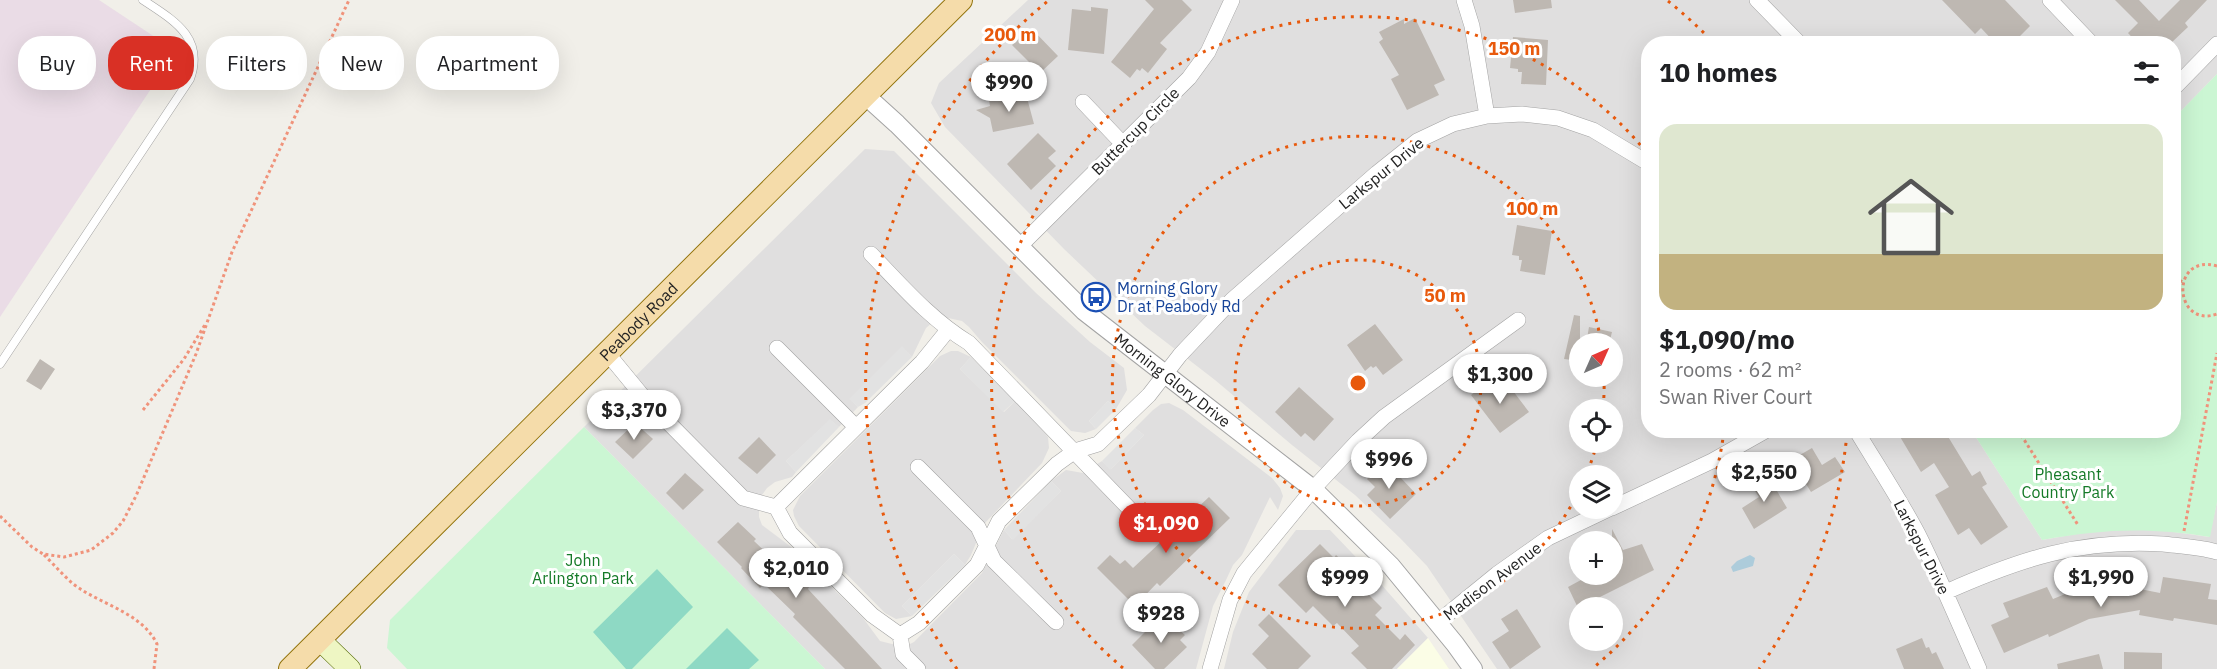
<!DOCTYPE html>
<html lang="en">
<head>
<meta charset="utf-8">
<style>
  :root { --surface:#fff; --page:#f6f6f6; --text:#202124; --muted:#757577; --accent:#d93025 }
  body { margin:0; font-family:"IBM Plex Sans",sans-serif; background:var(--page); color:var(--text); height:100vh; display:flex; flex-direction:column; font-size:22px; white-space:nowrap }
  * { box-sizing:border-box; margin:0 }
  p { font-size:20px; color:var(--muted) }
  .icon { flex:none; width:33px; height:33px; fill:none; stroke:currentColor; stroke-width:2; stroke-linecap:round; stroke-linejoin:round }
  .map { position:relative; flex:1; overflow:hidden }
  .sheet { position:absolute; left:1641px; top:36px; width:540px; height:402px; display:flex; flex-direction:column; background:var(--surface); border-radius:24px; box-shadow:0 6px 24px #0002 }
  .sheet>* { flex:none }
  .banner { position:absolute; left:18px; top:36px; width:570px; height:54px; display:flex; gap:12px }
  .needle { width:39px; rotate:45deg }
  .fabs { position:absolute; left:1569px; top:333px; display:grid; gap:12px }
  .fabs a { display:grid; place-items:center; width:54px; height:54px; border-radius:50%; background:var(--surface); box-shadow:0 6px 24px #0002; font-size:30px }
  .price { position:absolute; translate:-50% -51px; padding:0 14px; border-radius:21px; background:#fff; color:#222; font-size:20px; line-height:39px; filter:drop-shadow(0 2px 3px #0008) }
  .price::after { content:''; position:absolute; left:50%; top:36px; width:18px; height:14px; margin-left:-9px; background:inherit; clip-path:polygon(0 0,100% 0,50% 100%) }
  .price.current { background:var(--accent); color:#fff }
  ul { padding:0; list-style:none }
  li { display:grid; align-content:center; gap:12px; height:318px; padding:0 18px }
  li span { display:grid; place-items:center; height:186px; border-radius:18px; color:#555 }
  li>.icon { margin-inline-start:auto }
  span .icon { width:108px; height:108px; fill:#fffc; stroke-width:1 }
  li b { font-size:26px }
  h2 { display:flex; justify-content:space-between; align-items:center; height:72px; padding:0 18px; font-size:26px }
  .pill { padding:0 21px; border-radius:24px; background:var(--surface); box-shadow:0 6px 24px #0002; font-size:21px; line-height:54px }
  .pill.current { background:var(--accent); color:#fff }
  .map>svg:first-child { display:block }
</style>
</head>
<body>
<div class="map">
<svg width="2217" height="669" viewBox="0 0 2217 669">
  <rect width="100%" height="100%" fill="#f1efe9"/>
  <path fill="#e0dfdf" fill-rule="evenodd" d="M 1028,0 L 2217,0 L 2217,74 L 2174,118 L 2174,44 L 1648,44 L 1648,430 L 1972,431 L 2042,540 L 2082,533 L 2120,529 L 2160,530 L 2209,537 L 2217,502 L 2217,669 L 1497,669 L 1427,566 L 1400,538 L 1355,495 L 1292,445 L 1215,380 L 1145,326 L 1064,249 L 945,127 L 931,103 L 939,83 ZM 1580,344 L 1612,344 L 1612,376 L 1580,376 ZM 1580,410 L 1612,410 L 1612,442 L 1580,442 ZM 1580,476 L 1612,476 L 1612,508 L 1580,508 ZM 1580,542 L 1612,542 L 1612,574 L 1580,574 ZM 1580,608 L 1612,608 L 1612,640 L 1580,640 Z
    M 865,149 L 894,151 L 1036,293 L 1090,342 L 1124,368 L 1127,390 L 1116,409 L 1108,401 L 1089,421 L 1096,429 L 1085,433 L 1071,431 L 982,342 L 969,327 L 962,321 L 948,318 L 934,321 L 926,328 L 912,357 L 902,347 L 850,399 L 858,407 L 839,427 L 830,420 L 786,461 L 796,472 L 792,477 L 775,482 L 767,488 L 762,495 L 759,504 L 759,517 L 762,525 L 790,546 L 863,618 L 880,641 L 900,646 L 908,645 L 914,642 L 982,573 L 1004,530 L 1012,539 L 1061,491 L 1051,481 L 1066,470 L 1083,473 L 1102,461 L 1111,469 L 1144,435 L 1135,428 L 1153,410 L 1161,404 L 1169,403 L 1183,410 L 1272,478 L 1280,488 L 1283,496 L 1278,510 L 1270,497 L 1242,555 L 1233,565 L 1226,580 L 1213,606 L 1196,669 L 825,669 L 584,427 Z
    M 951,351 L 958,351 L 971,357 L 960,369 L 1004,412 L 1015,401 L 1044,432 L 1048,437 L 1049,448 L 1042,463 L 984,524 L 971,555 L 965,565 L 954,554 L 902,606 L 912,616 L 896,619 L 885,613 L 799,526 L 794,516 L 793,510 L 800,496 L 940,356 Z
    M 1296,530 L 1330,530 L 1373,575 L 1428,638 L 1397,669 L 1224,669 L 1233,632 L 1249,592 Z"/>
  <path fill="#eadce6" d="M 0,0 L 99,0 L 176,51 L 0,317 Z"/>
  <path fill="#fbfde6" d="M 1428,638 L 1449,669 L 1397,669 Z"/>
  <path fill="#cbf6d3" d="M 2217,74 L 2217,502 L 2210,537 C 2148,527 2103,529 2042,540 L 1972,431 L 2174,430 L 2174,118 Z
    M 584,427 L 825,669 L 407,669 L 387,648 L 390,620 Z"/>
  <path fill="#8ed9c4" d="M 657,569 L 693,607 L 632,669 L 626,669 L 593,632 Z
    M 727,628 L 759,660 L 749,669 L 686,669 Z"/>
  <path fill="#e2e2e2" d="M 902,346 L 912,357 L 865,403 L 858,407 L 849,399 Z
    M 971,357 L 1015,401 L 1003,412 L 960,369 Z
    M 1108,401 L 1116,409 L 1096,429 L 1089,421 Z
    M 830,419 L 839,427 L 796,472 L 786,461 Z
    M 1135,428 L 1144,435 L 1110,470 L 1102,461 Z
    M 1051,481 L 1061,491 L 1013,540 L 1004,530 Z
    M 954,554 L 965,565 L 912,616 L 902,606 Z"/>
  <path fill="#adccdb" d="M 1750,555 L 1755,558 L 1753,566 L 1733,572 L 1731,567 L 1737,561 Z"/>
  <path fill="#beb8b2" d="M 1145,0 L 1182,0 L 1192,10 L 1160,43 L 1167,49 L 1148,73 L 1142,68 L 1140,71 L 1137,69 L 1130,78 L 1111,62 L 1154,9 Z
    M 1513,0 L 1551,0 L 1552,8 L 1515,13 Z
    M 1942,0 L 2005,0 L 2030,26 L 2020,36 L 2028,44 L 1996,44 L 1981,28 L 1975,34 Z
    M 2115,0 L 2139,0 L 2159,21 L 2180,0 L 2207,0 L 2185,23 L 2188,27 L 2170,44 L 2138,44 L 2128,33 L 2138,23 Z
    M 1091,7 L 1108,9 L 1104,54 L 1068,50 L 1072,9 L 1091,11 Z
    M 1415,18 L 1445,80 L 1434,85 L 1439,95 L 1407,110 L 1391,79 L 1399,75 L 1379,42 L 1383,39 L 1379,32 L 1404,19 L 1404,24 Z
    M 1031,28 L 1058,56 L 1040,73 L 1012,45 Z
    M 1513,37 L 1548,40 L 1546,85 L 1521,84 L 1522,72 L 1518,72 L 1518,69 L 1510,68 Z
    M 128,54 L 131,67 L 117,70 L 114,57 Z
    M 1026,94 L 1034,124 L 993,132 L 990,118 L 976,110 L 990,106 L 989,100 Z
    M 1038,133 L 1056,151 L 1048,158 L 1056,166 L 1031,190 L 1007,164 Z
    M 1517,225 L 1552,231 L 1545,275 L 1520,271 L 1522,260 L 1519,260 L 1519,256 L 1512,255 Z
    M 1574,315 L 1580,316 L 1580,361 L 1564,359 Z
    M 1375,324 L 1403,360 L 1383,375 L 1376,366 L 1373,368 L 1371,366 L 1365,371 L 1347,345 Z
    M 1589,327 L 1612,332 L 1609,344 L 1586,344 Z
    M 40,359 L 55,369 L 41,390 L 26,381 Z
    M 1491,380 L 1497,388 L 1507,383 L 1529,412 L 1500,433 L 1471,395 Z
    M 1299,387 L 1334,419 L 1314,441 L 1305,433 L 1301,437 L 1275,412 Z
    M 635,423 L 653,439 L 633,459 L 615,442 Z
    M 1896,430 L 1944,430 L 1972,476 L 1980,471 L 1987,484 L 1982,487 L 2008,527 L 1981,545 L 1969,528 L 1958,535 L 1935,495 L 1949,487 L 1934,463 L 1921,472 Z
    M 759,437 L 776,455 L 757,474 L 738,458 Z
    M 1812,448 L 1822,465 L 1835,457 L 1845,472 L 1811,492 L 1791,460 Z
    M 1385,461 L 1416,494 L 1390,519 L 1367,495 L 1375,487 L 1367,479 Z
    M 685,473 L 704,490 L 683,510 L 666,493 Z
    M 1767,474 L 1787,508 L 1754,529 L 1742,508 L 1759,497 L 1751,485 Z
    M 1209,497 L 1230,518 L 1160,586 L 1157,583 L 1135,606 L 1097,568 L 1110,555 L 1120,564 L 1125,560 L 1133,568 Z
    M 738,522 L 756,539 L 754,541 L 788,573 L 791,571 L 809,587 L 808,589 L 882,669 L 845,669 L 793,617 L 795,614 L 764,584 L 760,588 L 741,568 L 742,567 L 717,542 Z
    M 1612,529 L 1623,550 L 1642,544 L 1654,570 L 1578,608 L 1568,587 L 1592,574 L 1612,574 Z
    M 1320,544 L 1334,558 L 1336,555 L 1351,569 L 1347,573 L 1382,608 L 1375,615 L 1400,640 L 1405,634 L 1415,645 L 1392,669 L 1367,669 L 1351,653 L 1359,646 L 1337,623 L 1333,626 L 1313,606 L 1306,613 L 1278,585 Z
    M 2104,577 L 2107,591 L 2130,587 L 2160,593 L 2163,577 L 2211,584 L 2208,599 L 2217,600 L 2217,625 L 2174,618 L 2173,621 L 2139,615 L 2140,610 L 2089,619 L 2049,637 L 2048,634 L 2004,653 L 1991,625 L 2009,617 L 2003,603 L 2047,587 L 2053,599 L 2087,585 L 2086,580 Z
    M 1517,609 L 1541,647 L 1510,669 L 1492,642 L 1509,631 L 1501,619 Z
    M 1269,614 L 1311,656 L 1298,669 L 1267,669 L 1252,654 L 1269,636 L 1258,625 Z
    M 1162,615 L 1185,635 L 1180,640 L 1187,647 L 1164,669 L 1155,669 L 1132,645 Z
    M 1922,638 L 1926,648 L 1929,647 L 1932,654 L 1936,652 L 1944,669 L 1904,669 L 1896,649 Z
    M 2124,652 L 2162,653 L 2162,669 L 2124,669 Z
    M 2099,654 L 2103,669 L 2058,669 L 2057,664 Z"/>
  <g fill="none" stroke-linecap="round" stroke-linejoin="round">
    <g stroke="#a3a3a3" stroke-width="9">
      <path id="service" d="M 0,364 L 190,79 C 205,37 173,20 143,0"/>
    </g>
    <g stroke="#a3a3a3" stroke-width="16">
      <path id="minor" d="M 1464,0 L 1472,26 L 1487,116
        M 1757,0 L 1800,44
        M 2050,0 L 2092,44
        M 2174,88 L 2217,44
        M 1083,102 L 1122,143
        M 1019,247 L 1189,78 L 1208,52 L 1232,0
        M 871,254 C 902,286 931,320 969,343 L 1147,527
        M 777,348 L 856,427
        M 608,354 L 645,399 L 743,498 L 776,507
        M 1856,430 C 1877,465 1899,498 1918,534 C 1940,578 1959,624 1979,669
        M 918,467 L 978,527 L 994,561 L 1056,622
        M 776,507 L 922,362 L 948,330
        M 776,507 L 790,533 L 872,615 L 900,635 L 903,654 L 918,669
        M 1612,508 L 1712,461 L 1767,430
        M 1946,592 C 2020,559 2080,539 2163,544 C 2180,546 2200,547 2217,552
        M 1438,622 L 1497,574 L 1548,538 L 1611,508
        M 900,635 L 919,623 L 977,565 L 999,521 L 1057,464 L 1075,451 L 1098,444 L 1149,395 L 1180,355 L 1232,300 L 1377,173 L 1417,141 L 1453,124 L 1487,116 L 1522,114 L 1558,118 L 1593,130 L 1648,163
        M 1210,669 L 1230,600 L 1244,573 L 1313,489 L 1358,441 L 1384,417 L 1518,320"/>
    </g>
    <g stroke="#a3a3a3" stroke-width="20">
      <g id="tertiary">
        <path id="s1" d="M 865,95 L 897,124 L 1084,311 L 1313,489 L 1391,566 L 1455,644 L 1473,669"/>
      </g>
    </g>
    <g stroke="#5e730e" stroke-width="22">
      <path id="secondary" d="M 320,640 L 350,669"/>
    </g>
    <g stroke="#93740c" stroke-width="24">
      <g id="primary">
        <path id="s2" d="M 290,669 L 961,0"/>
      </g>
    </g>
    <path stroke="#f0937b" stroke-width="3" stroke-dasharray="3 3" stroke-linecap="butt" d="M 2217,266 C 2169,253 2174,329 2217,314
      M 2174,278 L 2183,282
      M 143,410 L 184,359 L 206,323
      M 2018,430 L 2078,525
      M 0,516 L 32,547 L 43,554 L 64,557 L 91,550 L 113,533 L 123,521 L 136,496 L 196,354 L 232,252 L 349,0
      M 2184,531 L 2217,353
      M 44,555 C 56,566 68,582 82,590 C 107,606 143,615 157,644 L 154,669"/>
    <use href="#service" stroke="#fff" stroke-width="8"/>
    <use href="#minor" stroke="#fff" stroke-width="15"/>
    <use href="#tertiary" stroke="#fff" stroke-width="18"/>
    <use href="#secondary" stroke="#eef6c3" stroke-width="21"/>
    <use href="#primary" stroke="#f5dcaa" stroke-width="22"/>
  </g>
  <g fill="none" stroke="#e8590c" stroke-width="3" stroke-dasharray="3 6">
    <circle cx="1358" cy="383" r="123"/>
    <path d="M1597 443A246 246 0 0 1 1586 475M1579 491A246 246 0 1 1 1601 342M1604 377A246 246 0 0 1 1603 409"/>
    <path d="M1724 431A369 369 0 0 1 1593 668M1123 668A369 369 0 1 1 1647 153"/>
    <path d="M1847 434A492 492 0 0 1 1759 669M957 669A492 492 0 0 1 1048 1M1668 1A492 492 0 0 1 1712 41"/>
  </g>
  <defs>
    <g id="bus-ring" transform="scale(1.5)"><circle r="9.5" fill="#fff" stroke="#1a4fb4" stroke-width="1.5"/><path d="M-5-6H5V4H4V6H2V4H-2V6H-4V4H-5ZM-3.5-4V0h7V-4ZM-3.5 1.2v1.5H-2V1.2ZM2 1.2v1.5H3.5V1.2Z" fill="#1a4fb4"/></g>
  </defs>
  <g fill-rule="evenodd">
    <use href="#bus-ring" x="1096" y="297"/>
  </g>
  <g text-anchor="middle" stroke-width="6" stroke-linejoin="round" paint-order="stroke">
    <g font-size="16" fill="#222" stroke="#fff">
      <text transform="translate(1135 131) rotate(-45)" y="6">Buttercup Circle</text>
      <text transform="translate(1381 173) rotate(-39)" y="6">Larkspur Drive</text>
      <text dy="6" stroke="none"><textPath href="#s2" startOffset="492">Peabody Road</textPath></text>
      <text dy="6" stroke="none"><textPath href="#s1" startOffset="420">Morning Glory Drive</textPath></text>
      <text transform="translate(1922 547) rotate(63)" y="6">Larkspur Drive</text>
      <text transform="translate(1492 581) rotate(-37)" y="6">Madison Avenue</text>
    </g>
    <g font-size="16" fill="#164399" stroke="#fff" text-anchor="start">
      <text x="1117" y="294">Morning Glory<tspan x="1117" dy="18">Dr at Peabody Rd</tspan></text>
    </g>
    <g font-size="16" fill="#157a28" stroke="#fff">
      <text x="2068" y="480">Pheasant<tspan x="2068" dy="18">Country Park</tspan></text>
      <text x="583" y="566">John<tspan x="583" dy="18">Arlington Park</tspan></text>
    </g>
  </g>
  <circle cx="1358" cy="383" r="9" fill="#e8590c" stroke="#fff" stroke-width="3"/>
  <g font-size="18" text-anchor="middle" font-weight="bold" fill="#e8590c" stroke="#fff" stroke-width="6" stroke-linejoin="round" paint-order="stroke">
    <text x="1010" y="41">200 m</text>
    <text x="1514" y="55">150 m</text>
    <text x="1532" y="215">100 m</text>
    <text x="1445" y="302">50 m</text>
  </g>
</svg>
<div class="fabs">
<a><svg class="needle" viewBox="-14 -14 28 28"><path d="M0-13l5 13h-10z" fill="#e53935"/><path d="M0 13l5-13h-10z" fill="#757577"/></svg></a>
<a><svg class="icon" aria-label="locate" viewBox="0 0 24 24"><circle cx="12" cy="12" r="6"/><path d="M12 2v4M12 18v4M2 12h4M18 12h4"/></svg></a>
<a><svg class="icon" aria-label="layers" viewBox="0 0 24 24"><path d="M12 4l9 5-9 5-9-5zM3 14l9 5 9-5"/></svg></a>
<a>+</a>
<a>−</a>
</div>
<b class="price" style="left:1009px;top:113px">$990</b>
<b class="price" style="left:1500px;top:405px">$1,300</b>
<b class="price" style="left:634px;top:441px">$3,370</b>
<b class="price" style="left:1389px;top:490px">$996</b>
<b class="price" style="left:1764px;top:503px">$2,550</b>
<b class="price current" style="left:1166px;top:554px">$1,090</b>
<b class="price" style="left:796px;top:599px">$2,010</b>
<b class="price" style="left:1345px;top:608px">$999</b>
<b class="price" style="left:2101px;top:608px">$1,990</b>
<b class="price" style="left:1161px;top:644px">$928</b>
<div class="banner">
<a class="pill">Buy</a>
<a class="pill current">Rent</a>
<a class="pill">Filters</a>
<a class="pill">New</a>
<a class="pill">Apartment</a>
</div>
<section class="sheet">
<h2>10 homes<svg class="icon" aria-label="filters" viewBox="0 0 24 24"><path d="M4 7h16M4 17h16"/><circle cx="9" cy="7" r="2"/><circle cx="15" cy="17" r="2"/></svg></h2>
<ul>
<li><span style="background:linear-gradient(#dfe7d0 70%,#c2b280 0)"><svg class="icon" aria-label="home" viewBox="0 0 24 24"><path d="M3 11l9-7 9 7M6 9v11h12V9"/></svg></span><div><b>$1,090/mo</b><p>2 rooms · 62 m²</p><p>Swan River Court</p></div></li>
</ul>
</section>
</div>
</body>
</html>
